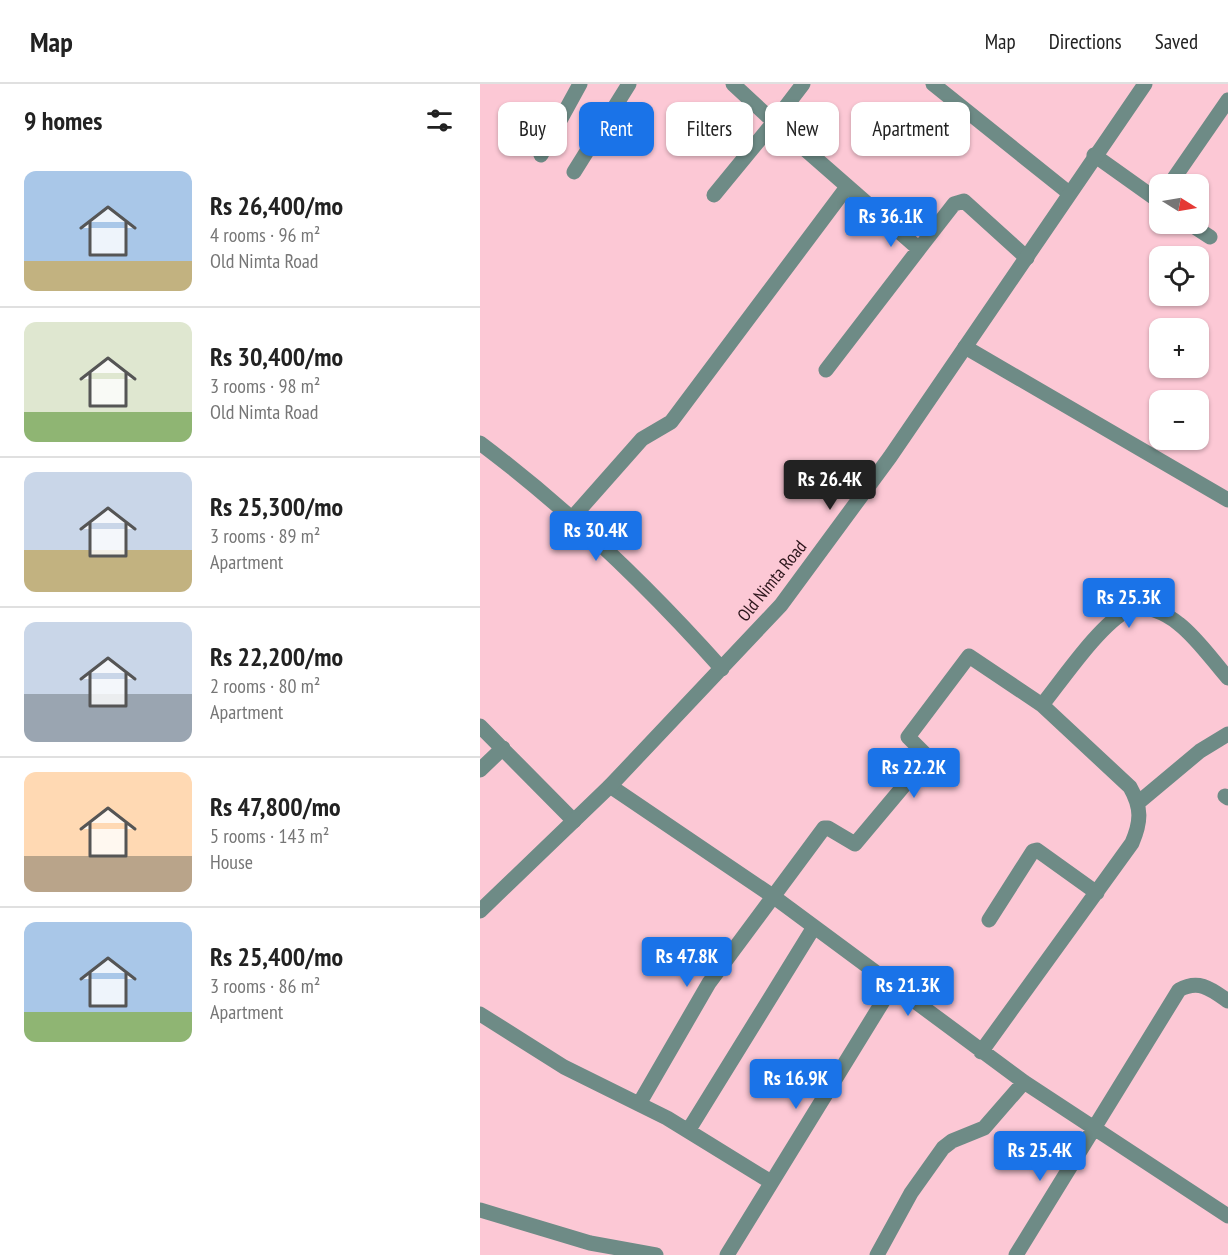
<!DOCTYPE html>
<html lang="en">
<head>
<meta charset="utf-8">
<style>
  :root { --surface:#fff; --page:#f6f6f6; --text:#222; --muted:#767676; --line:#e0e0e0; --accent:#1a73e8 }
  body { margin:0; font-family:"PT Sans Narrow",sans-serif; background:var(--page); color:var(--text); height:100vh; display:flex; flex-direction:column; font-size:22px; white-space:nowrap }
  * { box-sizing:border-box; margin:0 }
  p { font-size:20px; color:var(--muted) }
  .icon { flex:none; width:33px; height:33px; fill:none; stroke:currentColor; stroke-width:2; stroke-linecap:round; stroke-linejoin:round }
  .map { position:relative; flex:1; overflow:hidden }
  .drawer { display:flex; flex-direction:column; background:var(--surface); width:480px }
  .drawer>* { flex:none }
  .banner { position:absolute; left:18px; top:18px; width:570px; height:54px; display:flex; gap:12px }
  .needle { width:39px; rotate:101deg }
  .controls { position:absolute; left:669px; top:90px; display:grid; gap:12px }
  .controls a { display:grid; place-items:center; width:60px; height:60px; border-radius:12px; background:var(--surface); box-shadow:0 2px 4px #0004; font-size:30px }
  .price { position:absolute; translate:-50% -51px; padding:0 14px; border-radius:6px; background:var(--accent); color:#fff; font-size:20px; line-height:39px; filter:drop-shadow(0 2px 3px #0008) }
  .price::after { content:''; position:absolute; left:50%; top:36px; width:18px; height:14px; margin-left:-9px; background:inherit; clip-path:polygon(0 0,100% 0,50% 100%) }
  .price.selected { background:#222; color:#fff }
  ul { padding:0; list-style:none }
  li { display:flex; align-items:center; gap:18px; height:150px; padding:0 24px }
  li+li { border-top:2px solid var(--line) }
  li span { display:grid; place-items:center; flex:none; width:168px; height:120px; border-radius:12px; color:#555 }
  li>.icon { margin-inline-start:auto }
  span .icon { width:72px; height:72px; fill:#fffc; stroke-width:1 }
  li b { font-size:26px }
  h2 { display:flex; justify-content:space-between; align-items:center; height:72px; padding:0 24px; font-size:26px }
  .tag { padding:0 21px; border-radius:12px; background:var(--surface); box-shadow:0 2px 4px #0004; font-size:21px; line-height:54px }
  .tag.selected { background:var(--accent); color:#fff }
  header { display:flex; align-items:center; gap:36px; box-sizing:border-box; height:84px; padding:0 30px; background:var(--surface); border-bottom:2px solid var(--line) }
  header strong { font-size:28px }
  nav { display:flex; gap:33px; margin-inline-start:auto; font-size:21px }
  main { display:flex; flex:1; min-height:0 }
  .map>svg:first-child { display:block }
</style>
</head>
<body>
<header>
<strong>Map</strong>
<nav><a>Map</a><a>Directions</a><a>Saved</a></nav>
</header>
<main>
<section class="drawer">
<h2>9 homes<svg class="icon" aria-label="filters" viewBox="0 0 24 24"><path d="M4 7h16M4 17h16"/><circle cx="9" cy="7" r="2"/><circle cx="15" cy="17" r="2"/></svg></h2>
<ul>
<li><span style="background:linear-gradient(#a9c7e8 75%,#c2b280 0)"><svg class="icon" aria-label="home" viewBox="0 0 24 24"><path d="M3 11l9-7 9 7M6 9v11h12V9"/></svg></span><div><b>Rs 26,400/mo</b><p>4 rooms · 96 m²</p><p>Old Nimta Road</p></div></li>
<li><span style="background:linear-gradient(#dfe7d0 75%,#8fb573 0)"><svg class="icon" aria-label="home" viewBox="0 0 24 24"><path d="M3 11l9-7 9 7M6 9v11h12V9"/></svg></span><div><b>Rs 30,400/mo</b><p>3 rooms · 98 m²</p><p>Old Nimta Road</p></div></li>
<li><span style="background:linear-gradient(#c9d6e8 65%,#c2b280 0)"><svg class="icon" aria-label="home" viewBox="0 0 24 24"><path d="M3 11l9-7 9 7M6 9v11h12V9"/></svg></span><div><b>Rs 25,300/mo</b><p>3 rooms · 89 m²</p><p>Apartment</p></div></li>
<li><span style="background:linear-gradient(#c9d6e8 60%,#9aa5b1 0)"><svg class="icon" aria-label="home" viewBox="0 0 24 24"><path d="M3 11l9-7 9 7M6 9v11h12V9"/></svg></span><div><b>Rs 22,200/mo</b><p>2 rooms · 80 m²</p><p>Apartment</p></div></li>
<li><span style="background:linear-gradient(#ffd9b3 70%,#b9a48a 0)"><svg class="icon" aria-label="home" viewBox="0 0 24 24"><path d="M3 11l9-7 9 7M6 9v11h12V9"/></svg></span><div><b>Rs 47,800/mo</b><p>5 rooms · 143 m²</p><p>House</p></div></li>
<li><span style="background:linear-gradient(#a9c7e8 75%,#8fb573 0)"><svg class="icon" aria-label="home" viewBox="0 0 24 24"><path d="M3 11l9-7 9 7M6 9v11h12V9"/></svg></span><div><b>Rs 25,400/mo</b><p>3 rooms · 86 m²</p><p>Apartment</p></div></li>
</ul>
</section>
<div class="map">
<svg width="748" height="1171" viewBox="0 0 748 1171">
  <rect width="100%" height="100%" fill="#fcc8d5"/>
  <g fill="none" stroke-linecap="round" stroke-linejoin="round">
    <path stroke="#6e8b86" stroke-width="15" d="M 253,0 L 294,38 L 323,0
      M 453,0 L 589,109
      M 61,71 L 100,0
      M 614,71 L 680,118
      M 94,88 L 149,0
      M 690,100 L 748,16
      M 234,111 L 294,38 L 439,165 L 474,120 L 484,117 L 547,174
      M 710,140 L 730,153
      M 485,263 L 748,416
      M 346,286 L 439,165
      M 93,433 L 162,355 L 191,338 L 367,103
      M 562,621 C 583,595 620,540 648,526 C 663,518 687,530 699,540 C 717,554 733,577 748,594
      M 0,642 L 94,737
      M 0,686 L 23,664
      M 130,702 L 294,813 L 544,998 L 748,1132
      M 745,712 L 748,714
      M 659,718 L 720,667 L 748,650
      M 509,836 L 553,767 L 557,766 L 617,809
      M 0,930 L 84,983 L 187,1034 L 291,1098
      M 159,1020 L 229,899 L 344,744 L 348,744 L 375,760 L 448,673 L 428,653 L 489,572 L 562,621 L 650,703 C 662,724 661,738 652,759 L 501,968
      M 208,1047 L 334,843
      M 0,1126 L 110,1159 L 176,1171
      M 247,1171 L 413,901
      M 397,1171 L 431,1109 L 463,1064 L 472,1057 L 504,1044 L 544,998
      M 536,1171 L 699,906 C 719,895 731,905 748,917"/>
    <path stroke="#6e8b86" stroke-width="15" d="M 0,359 C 89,426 168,502 242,585
      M 0,827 L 130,702 L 301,521 L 410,373 L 665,0"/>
  </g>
  <g text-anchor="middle" stroke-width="6" stroke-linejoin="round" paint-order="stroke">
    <g font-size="18" fill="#2c151b" stroke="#fcc8d5">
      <text transform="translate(292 497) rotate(-51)" y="6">Old Nimta Road</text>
    </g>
  </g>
</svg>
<div class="controls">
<a><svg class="needle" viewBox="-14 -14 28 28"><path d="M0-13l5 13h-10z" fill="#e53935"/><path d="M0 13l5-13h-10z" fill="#767676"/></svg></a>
<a><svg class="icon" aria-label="locate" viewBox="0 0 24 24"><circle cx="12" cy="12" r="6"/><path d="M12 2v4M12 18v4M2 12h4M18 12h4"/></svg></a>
<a>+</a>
<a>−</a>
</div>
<b class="price" style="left:411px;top:164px">Rs 36.1K</b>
<b class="price selected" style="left:350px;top:427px">Rs 26.4K</b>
<b class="price" style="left:116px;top:478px">Rs 30.4K</b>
<b class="price" style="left:649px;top:545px">Rs 25.3K</b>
<b class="price" style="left:434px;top:715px">Rs 22.2K</b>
<b class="price" style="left:207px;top:904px">Rs 47.8K</b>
<b class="price" style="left:428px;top:933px">Rs 21.3K</b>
<b class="price" style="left:316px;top:1026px">Rs 16.9K</b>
<b class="price" style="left:560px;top:1098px">Rs 25.4K</b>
<div class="banner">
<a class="tag">Buy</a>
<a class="tag selected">Rent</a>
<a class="tag">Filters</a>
<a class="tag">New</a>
<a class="tag">Apartment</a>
</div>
</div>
</main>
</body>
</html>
